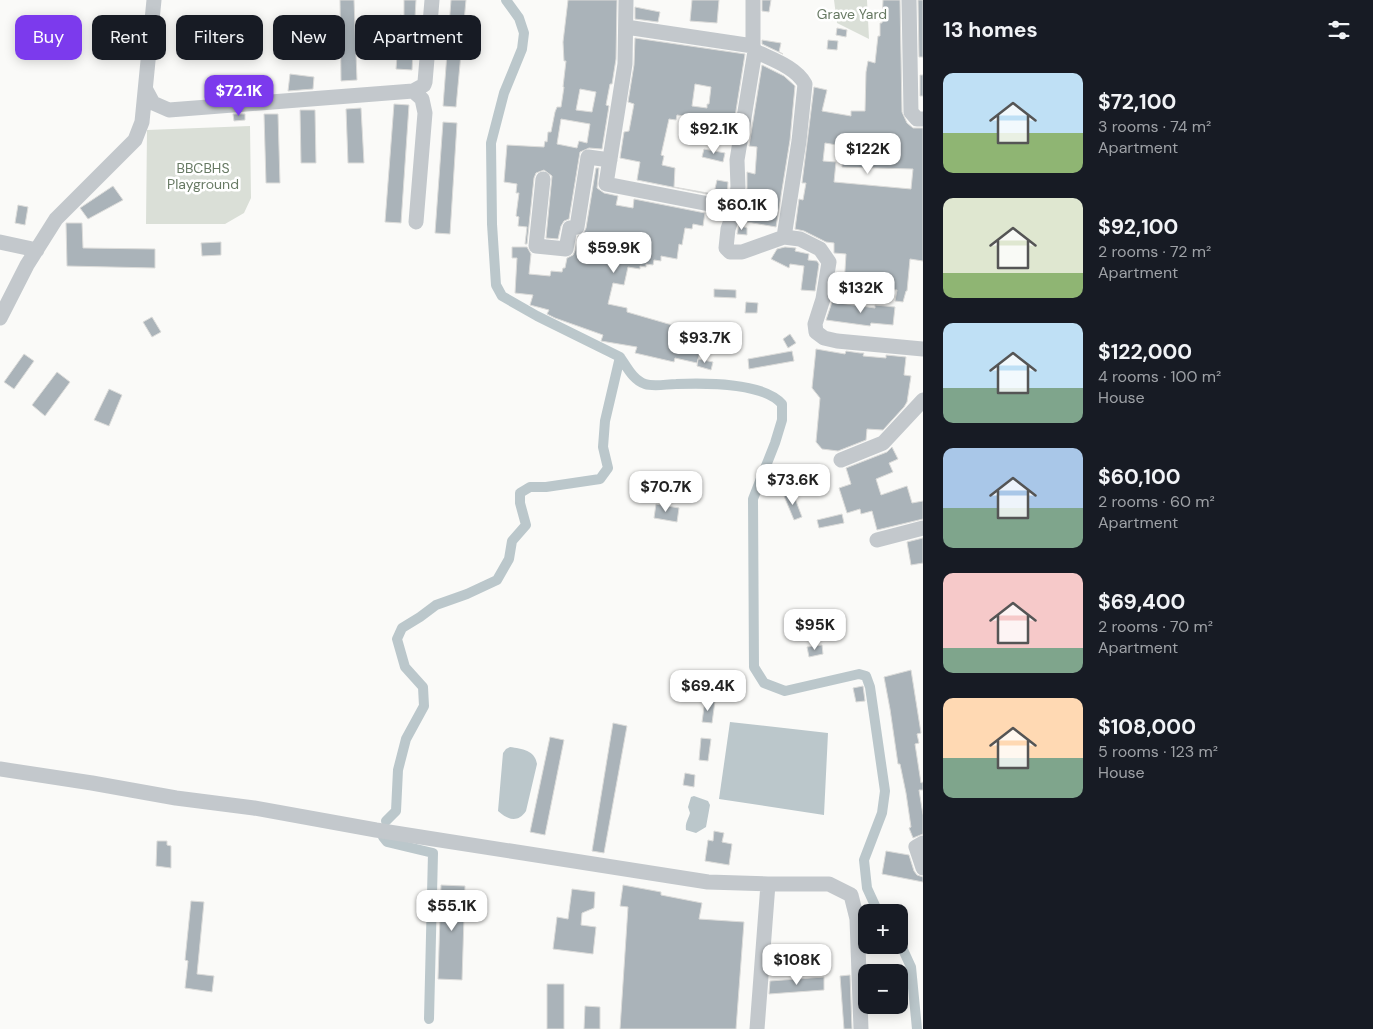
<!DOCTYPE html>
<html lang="en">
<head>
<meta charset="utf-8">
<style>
  :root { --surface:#171b24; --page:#242831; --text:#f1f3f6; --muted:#9ea1a6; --accent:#7c3aed }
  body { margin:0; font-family:"DM Sans",sans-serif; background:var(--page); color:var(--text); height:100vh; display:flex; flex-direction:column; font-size:19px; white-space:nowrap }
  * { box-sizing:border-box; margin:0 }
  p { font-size:16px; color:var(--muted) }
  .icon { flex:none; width:28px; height:28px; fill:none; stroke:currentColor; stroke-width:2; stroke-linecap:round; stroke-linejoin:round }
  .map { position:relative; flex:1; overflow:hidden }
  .panel { display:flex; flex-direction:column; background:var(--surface); width:450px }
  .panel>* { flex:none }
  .top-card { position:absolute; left:15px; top:15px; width:475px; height:45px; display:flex; gap:10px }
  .fabs { position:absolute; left:858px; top:904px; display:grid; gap:10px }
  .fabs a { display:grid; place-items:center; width:50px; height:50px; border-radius:10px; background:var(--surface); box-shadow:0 2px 12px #0003; font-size:25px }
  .price { position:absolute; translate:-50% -42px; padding:0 11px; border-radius:10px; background:#fff; color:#222; font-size:16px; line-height:32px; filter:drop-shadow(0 1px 2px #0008) }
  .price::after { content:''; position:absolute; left:50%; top:30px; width:15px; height:11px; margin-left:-8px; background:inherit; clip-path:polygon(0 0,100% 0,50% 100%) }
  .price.selected { background:var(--accent); color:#fff }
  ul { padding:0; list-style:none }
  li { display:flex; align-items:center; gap:15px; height:125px; padding:0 20px }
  li span { display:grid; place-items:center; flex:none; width:140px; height:100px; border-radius:10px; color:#555 }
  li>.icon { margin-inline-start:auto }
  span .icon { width:60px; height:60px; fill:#fffc; stroke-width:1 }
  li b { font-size:21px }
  h2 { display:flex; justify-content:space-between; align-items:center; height:60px; padding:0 20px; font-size:21px }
  .pill { padding:0 18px; border-radius:10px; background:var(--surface); box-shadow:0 2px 12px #0003; font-size:18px; line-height:45px }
  .pill.selected { background:var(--accent); color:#fff }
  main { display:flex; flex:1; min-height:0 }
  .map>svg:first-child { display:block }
</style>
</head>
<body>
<main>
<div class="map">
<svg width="923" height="1029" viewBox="0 0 923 1029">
  <rect width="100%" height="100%" fill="#fafaf8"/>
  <path fill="#dadfd7" d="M 834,0 L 867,0 L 869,39 L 837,23 Z
    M 250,126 L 251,198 L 244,213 L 225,224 L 146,224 L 147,130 Z"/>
  <path fill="#bbc7cb" d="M 730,722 L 828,733 L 824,815 L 719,799 Z
    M 510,747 C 522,749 535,750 537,764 L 526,811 C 518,823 508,820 498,811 L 503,753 L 506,749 Z
    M 694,796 L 708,801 L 710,805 L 706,827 L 696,833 L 686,830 C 685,823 688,820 690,813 L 688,807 L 691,797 Z"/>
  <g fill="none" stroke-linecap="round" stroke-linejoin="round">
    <path stroke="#bbc7cb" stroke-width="10" d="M 620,357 C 627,367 633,380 645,384 C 654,387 667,384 676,384 C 704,383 763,382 782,404 L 782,420 L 775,443 L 753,499 L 754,667 L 764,683 L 785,691 L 859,674 L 866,676 L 870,687 L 885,791 L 882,813 L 864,860 L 867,888 L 878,912
      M 386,821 L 396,811 L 398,770 L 406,739 L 424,706 L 423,687 L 405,667 L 397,639 L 402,628 L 420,617 L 436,605 L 467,594 L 497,580 L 509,559 L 512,541 L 526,525 L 520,503 L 520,493 L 530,487 L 546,487 L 600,479 L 608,468 L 603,447 L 605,421 L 620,357 L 537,316 L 502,296 L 496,285 L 492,224 L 491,143 L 504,93 L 522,49 L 524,33 L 519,18 L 506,0
      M 383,837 L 387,842 L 433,853 L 429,1019
      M 899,941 L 911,967 L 917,1029"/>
  </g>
  <path fill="#aab3b9" stroke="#dcdcda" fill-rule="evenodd" d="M 340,0 L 354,0 L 357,80 L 341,81 Z
    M 404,0 L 416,0 L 412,70 L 396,69 L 400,15 L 404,16 Z
    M 451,0 L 466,0 L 456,107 L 443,106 Z
    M 568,0 L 617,0 L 616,59 L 612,84 L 610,84 L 606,105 L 609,106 L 602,149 L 589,148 L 580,152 L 569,219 L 564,221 L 561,226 L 558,239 L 546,238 L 552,176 L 544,170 L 536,173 L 534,178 L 527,244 L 525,244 L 527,227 L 518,226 L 519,217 L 516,216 L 519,193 L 516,193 L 517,184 L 504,182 L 507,145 L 544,147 L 545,141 L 547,142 L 548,132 L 551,132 L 555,112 L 557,107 L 561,107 L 564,87 L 563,87 L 566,61 L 564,61 L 563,42 ZM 580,89 L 596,92 L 592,112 L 576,110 ZM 561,119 L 590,124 L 587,143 L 579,141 L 577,148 L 557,144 Z
    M 692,0 L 719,0 L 717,23 L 690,21 Z
    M 762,0 L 771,0 L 769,12 L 762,11 Z
    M 883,0 L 900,0 L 902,112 L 907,123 L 913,128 L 923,128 L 923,261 L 910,259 L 907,291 L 906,291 L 903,302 L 895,301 L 897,290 L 844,286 L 846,254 L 834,253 L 834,243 L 826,242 L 804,231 L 795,229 L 799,199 L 803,200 L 806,183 L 802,183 L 814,87 L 827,90 L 822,111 L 851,116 L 851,111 L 865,111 L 866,72 L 868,61 L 875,63 L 878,36 L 880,36 L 880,23 L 882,23 ZM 825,143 L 843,146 L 842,167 L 913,169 L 911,189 L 834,182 L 836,162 L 823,161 Z
    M 918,0 L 923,0 L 923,57 L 919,57 Z
    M 635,7 L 660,12 L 658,22 L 635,19 Z
    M 837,28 L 847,30 L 846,37 L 836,35 Z
    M 635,38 L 745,54 L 731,142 L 720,140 L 721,135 L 696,130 L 698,118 L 677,115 L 676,120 L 669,119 L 661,155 L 664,156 L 662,165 L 675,168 L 674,187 L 713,194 L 714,193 L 717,180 L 728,182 L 727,198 L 637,180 L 640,162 L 620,158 L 624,132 L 629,131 L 634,104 L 628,102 L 634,65 ZM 695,84 L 711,87 L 709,104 L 707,104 L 707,108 L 692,106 Z
    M 762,40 L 781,43 L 779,52 L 783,54 L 762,44 Z
    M 828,40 L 838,41 L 837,50 L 827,49 Z
    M 762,65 L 784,76 L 795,86 L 790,140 L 776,227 L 741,221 L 744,210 L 747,188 L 747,172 L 755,174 L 757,147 L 749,146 Z
    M 290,74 L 314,77 L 313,89 L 288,91 Z
    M 920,75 L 923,75 L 923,96 L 920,96 Z
    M 394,104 L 409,105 L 401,223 L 385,222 Z
    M 361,108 L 364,163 L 348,163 L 346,109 Z
    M 300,110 L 315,110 L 316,163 L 301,163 Z
    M 233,114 L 245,114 L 245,120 L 234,121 Z
    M 264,114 L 278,114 L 280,183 L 266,183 Z
    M 443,122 L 457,123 L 450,234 L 435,233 Z
    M 704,149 L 725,153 L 723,162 L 702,157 Z
    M 596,168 L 599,168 L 597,188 L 604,193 L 618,196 L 616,205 L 633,208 L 634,199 L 705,213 L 703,226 L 693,224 L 692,229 L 685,228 L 682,245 L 679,244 L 677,259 L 661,256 L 661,261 L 654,260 L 653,265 L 646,264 L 646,267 L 640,266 L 640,269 L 628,267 L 624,285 L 613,283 L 608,304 L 627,308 L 627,312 L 672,325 L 670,332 L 703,341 L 697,363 L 675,358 L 674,362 L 635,353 L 637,347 L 601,341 L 603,335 L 555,318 L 547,314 L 549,310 L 530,305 L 533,295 L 515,293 L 517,258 L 512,258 L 512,247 L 527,247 L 531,254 L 529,274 L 550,276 L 551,271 L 562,272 L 563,268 L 565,268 L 567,258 L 573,255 L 575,251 L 578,236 L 583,234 L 586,228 Z
    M 113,186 L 123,200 L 88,219 L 80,208 Z
    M 18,205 L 28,207 L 25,225 L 15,223 Z
    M 66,223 L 82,223 L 83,248 L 155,249 L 155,268 L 67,266 Z
    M 739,225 L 747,228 L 747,235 L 737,234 Z
    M 221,242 L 221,255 L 202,256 L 201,243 Z
    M 785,247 L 796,248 L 795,251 L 809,254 L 808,260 L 817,261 L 819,264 L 815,291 L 801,290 L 804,266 L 790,264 L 789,268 L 771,259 L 777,249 Z
    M 714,289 L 736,290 L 736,298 L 714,297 Z
    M 746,302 L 758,303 L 757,313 L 745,313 Z
    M 832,302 L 875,308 L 875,305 L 895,307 L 893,325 L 871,323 L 870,326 L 826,320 Z
    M 152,317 L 161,332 L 152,337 L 143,322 Z
    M 790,334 L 796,343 L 788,348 L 783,339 Z
    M 816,349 L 845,354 L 846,351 L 860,353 L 864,353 L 863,356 L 886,358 L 886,355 L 906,357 L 904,375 L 911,376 L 907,402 L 904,407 L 883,430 L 867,429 L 866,440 L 838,451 L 822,449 L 816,442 L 820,398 L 812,388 Z
    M 792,351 L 794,361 L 749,369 L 748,359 Z
    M 24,354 L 34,361 L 14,389 L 4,382 Z
    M 698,359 L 713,362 L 711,370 L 697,366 Z
    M 57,372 L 70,382 L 45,416 L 32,405 Z
    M 109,389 L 122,395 L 109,426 L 94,420 Z
    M 892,447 L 898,459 L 889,463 L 893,472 L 876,479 L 881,495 L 907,486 L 912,503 L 923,501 L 923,519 L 877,530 L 872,511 L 861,514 L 860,509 L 847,513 L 839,488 L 851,484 L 846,468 L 887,452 Z
    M 793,493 L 802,517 L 794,520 L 784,496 Z
    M 656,504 L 679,508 L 677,522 L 654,518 Z
    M 842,514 L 844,523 L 819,528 L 817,520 Z
    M 923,538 L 923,563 L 911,565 L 907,542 Z
    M 822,645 L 823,654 L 809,657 L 807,647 Z
    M 911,670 L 921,733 L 917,734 L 919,743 L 915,744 L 921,783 L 923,782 L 923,790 L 919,790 L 923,815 L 923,834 L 913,838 L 909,828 L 911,827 L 906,793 L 900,764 L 898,764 L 890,709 L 884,677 Z
    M 863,686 L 865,701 L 856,702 L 853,688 Z
    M 705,700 L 715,701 L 712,723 L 702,722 Z
    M 613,723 L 627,726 L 604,853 L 592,851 Z
    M 550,737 L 564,740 L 545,835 L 530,832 Z
    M 701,738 L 711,739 L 708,761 L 699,760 Z
    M 685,773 L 695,775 L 694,787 L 683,785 Z
    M 714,831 L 724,833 L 722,842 L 732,844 L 729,865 L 705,861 L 708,840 L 713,841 Z
    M 157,841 L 167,841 L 167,845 L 171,846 L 171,868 L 156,866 Z
    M 886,851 L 909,855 L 914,871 L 917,875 L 923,877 L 923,882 L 882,874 Z
    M 441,885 L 465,886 L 462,980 L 438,979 Z
    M 623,885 L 661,892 L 661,895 L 702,903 L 699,919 L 744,922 L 736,1029 L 620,1029 L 628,907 L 620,906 Z
    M 572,889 L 595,892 L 594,908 L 582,913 L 581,925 L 596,927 L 593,954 L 553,949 L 557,917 L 568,919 Z
    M 191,901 L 204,902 L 197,974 L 214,976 L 212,992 L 185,988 L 188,961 L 185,960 Z
    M 850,975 L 852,1029 L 844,1029 L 840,976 Z
    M 824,977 L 824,990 L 769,994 L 770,981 Z
    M 547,984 L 564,984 L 564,1029 L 547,1029 Z
    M 585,1006 L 600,1007 L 600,1029 L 584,1029 Z"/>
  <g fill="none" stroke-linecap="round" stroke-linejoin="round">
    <path stroke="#c3c8cc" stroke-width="15" d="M 626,0 L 625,64 L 606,184 L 735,209 L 728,229 L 726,248 L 730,252 L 742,252 L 784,237 L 800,239 L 820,249 L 829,262 L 823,299 L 815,324 L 816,332 L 824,338 L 837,341 L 923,349
      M 909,0 L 911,112 L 917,119 L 923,119
      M 626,27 L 753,46 L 755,51 C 771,59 796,67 805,84 L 799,141 L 784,237
      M 753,46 L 753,0
      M 146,90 L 153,103 L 169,110 L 413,91 L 424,85 L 425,82 L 432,0
      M 413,91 L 422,99 L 425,113 L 416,222
      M 543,179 L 536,246 L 566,249 L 570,228 L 577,227 L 588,157 L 610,160
      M 735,209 L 738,187 L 737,160 L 755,51
      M 0,242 L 37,250
      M 0,318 L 27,265 L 56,219 L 135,140 L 142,122 L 154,0
      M 841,460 L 883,443 L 923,400
      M 877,540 L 923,528
      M 0,769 L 92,783 L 176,798 L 254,808 L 376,830 L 708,882 L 768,884 L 829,884 L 851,895 L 857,919 L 861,1029
      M 923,843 L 916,847 L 923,868
      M 757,1029 L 768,884"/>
  </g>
  <g text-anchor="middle" stroke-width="5" stroke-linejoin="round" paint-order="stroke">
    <g font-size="14" fill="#687a64" stroke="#fff">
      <text x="852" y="19">Grave Yard</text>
      <text x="203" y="173">BBCBHS<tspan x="203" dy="16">Playground</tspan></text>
    </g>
  </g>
</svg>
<div class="fabs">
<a>+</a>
<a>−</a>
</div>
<b class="price selected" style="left:239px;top:117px">$72.1K</b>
<b class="price" style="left:714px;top:155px">$92.1K</b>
<b class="price" style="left:868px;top:175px">$122K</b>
<b class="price" style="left:742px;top:231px">$60.1K</b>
<b class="price" style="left:614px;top:274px">$59.9K</b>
<b class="price" style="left:861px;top:314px">$132K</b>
<b class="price" style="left:705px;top:364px">$93.7K</b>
<b class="price" style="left:793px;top:506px">$73.6K</b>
<b class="price" style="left:666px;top:513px">$70.7K</b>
<b class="price" style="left:815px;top:651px">$95K</b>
<b class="price" style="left:708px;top:712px">$69.4K</b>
<b class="price" style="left:452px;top:932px">$55.1K</b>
<b class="price" style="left:797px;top:986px">$108K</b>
<div class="top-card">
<a class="pill selected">Buy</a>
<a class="pill">Rent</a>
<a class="pill">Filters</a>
<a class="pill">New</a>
<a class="pill">Apartment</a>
</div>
</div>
<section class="panel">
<h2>13 homes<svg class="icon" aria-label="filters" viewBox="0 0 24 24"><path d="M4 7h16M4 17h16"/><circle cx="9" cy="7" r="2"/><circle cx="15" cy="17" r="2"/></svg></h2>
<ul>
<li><span style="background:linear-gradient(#bfe0f5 60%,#8fb573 0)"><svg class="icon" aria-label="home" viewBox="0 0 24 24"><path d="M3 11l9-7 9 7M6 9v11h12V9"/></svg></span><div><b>$72,100</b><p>3 rooms · 74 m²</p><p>Apartment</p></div></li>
<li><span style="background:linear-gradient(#dfe7d0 75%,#8fb573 0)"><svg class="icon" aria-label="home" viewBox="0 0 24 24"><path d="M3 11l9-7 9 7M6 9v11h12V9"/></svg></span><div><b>$92,100</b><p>2 rooms · 72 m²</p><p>Apartment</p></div></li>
<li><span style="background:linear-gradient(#bfe0f5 65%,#7fa58c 0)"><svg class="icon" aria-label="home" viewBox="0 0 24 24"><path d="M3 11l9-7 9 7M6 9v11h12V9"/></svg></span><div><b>$122,000</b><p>4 rooms · 100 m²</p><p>House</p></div></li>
<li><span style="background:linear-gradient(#a9c7e8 60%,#7fa58c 0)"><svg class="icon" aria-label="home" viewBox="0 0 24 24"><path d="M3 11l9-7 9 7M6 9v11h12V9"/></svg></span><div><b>$60,100</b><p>2 rooms · 60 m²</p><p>Apartment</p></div></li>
<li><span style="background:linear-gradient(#f6c9c9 75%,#7fa58c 0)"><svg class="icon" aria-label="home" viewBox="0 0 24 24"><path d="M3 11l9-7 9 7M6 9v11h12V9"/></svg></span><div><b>$69,400</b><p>2 rooms · 70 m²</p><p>Apartment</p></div></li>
<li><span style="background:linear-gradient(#ffd9b3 60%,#7fa58c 0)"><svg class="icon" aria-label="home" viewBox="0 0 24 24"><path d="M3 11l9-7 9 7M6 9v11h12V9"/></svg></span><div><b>$108,000</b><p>5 rooms · 123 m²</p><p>House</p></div></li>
</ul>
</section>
</main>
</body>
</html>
